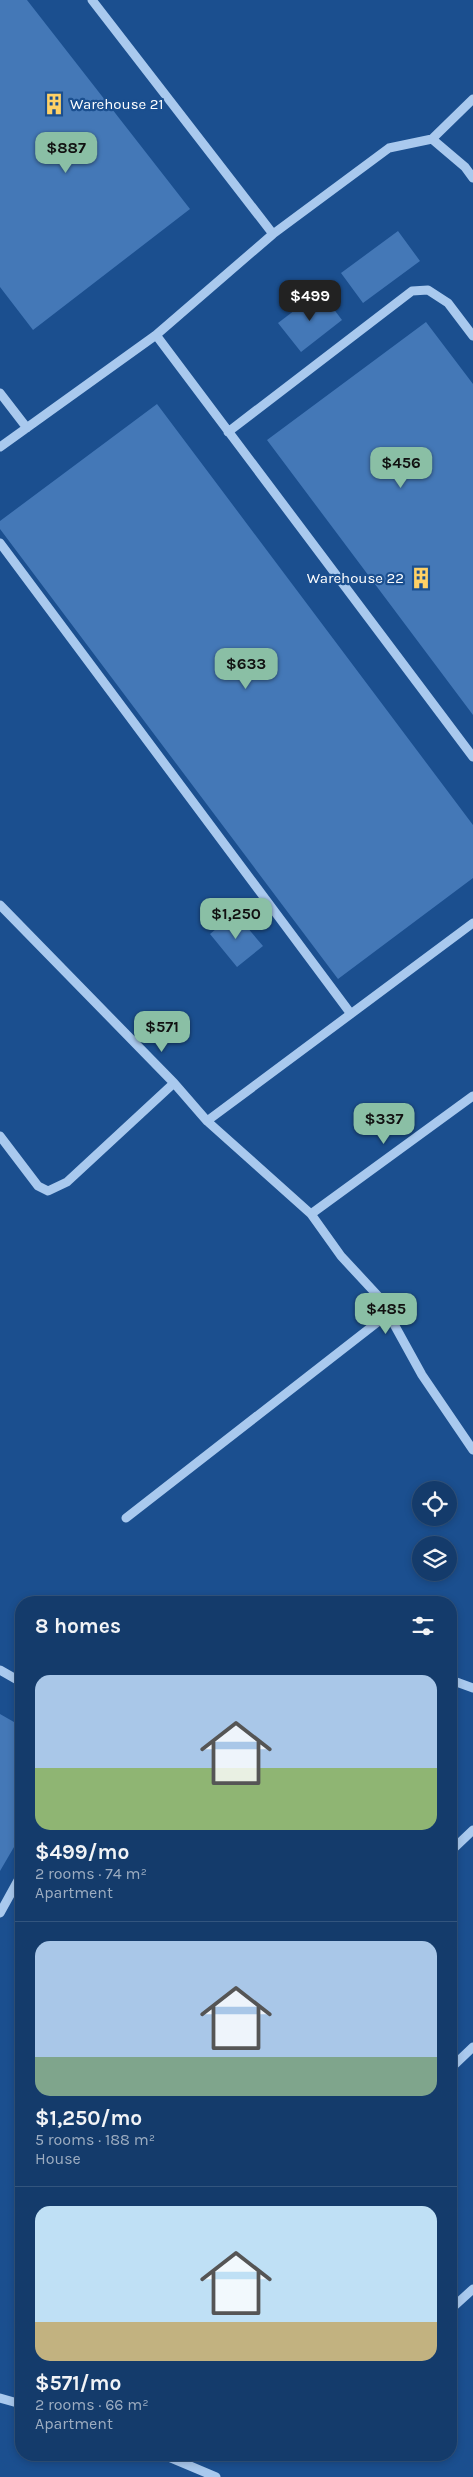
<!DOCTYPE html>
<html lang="en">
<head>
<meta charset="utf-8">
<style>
  :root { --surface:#143b6b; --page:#1d4271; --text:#f1f3f6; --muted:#9dadc1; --line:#33557e; --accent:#8abfa5 }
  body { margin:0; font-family:Karla,sans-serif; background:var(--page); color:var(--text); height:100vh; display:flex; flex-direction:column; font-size:19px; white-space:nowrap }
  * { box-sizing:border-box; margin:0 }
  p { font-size:16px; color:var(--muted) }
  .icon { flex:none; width:28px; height:28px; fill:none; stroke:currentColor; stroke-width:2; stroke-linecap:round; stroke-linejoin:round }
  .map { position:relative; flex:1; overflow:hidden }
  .sheet { position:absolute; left:15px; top:1596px; width:442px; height:865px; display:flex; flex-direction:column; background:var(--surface); border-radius:20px; box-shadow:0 2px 8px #0003,0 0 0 1px var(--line) }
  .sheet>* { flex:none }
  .buttons { position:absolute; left:412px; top:1481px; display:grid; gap:10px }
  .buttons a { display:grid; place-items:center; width:45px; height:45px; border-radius:50%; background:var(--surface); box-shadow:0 2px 8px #0003,0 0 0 1px var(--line); font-size:25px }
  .price { position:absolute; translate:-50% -42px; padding:0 11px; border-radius:10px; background:var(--accent); color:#111; font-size:16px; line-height:32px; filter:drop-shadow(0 1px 2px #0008) }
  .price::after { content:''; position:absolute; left:50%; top:30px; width:15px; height:11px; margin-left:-8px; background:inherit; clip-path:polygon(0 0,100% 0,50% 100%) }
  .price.selected { background:#222; color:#fff }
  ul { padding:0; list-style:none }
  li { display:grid; align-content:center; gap:10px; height:265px; padding:0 20px }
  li+li { border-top:1px solid var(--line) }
  li span { display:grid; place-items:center; height:155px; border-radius:15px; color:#555 }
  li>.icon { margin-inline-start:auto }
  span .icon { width:90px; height:90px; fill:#fffc; stroke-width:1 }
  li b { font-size:21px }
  h2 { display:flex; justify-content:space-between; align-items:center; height:60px; padding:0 20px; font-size:21px }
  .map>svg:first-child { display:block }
</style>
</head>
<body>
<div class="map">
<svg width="473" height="2477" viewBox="0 0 473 2477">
  <rect width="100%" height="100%" fill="#1b4f8f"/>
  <path fill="#4478b7" d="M 0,0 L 27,0 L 190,209 L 33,330 L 0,287 Z
    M 398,231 L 420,261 L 363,303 L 341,273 Z
    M 320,291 L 342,320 L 301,352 L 278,323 Z
    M 426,322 L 473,384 L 473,715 L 267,440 Z
    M 157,404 L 473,825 L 473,878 L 338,979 L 0,529 L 0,521 Z
    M 235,913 L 263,946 L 237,967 L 210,934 Z
    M 0,1714 L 21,1726 L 21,1835 L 0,1871 Z"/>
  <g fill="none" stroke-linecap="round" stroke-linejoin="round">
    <path stroke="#a9c9ee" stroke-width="9" d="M 92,0 L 273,234
      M 432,139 L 473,99
      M 156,335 L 473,757
      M 0,393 L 27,428
      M 228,432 L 412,291 L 428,290 L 448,303 L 473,336
      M 0,447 L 156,335 L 273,234 L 389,148 L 432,139 L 465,167 L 473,178
      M 0,543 L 351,1014
      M 0,905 L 174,1083 L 207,1121 L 311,1214 L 341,1256 L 379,1297 L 422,1375 L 473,1450
      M 207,1121 L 473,923
      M 0,1136 L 38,1186 L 48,1191 L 67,1182 L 174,1083
      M 311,1214 L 473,1096
      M 126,1518 L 388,1314
      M 0,1670 L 21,1682
      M 451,1680 L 473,1688
      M 451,1851 L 473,1830
      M 0,1913 L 21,1875
      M 451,2068 L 473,2047
      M 451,2309 L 473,2289
      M 0,2398 L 21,2404
      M 164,2455 L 216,2477"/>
  </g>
  <defs>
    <g id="building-bare" transform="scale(1.725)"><path d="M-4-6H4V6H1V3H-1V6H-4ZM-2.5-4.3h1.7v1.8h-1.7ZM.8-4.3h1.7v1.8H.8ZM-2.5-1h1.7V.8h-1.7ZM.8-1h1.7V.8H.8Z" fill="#ffd166" stroke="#1b4f8f" stroke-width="2.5" paint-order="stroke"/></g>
  </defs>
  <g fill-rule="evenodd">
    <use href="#building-bare" x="54" y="104"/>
    <use href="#building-bare" x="421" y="578"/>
  </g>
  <g text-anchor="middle" stroke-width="4.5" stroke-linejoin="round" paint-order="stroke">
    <g font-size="15" fill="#fff" stroke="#1b4f8f" text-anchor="start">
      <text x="70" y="109">Warehouse 21</text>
      <text x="404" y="583" text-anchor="end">Warehouse 22</text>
    </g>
  </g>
</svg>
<div class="buttons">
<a><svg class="icon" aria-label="locate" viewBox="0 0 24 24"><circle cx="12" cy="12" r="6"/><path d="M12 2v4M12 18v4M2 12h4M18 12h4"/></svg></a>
<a><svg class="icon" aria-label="layers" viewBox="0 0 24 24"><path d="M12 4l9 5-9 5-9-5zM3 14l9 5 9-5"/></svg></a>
</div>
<b class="price" style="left:66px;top:174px">$887</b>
<b class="price selected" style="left:310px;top:322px">$499</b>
<b class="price" style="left:401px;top:489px">$456</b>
<b class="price" style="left:246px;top:690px">$633</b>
<b class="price" style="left:236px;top:940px">$1,250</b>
<b class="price" style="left:162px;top:1053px">$571</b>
<b class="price" style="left:384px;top:1145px">$337</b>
<b class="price" style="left:386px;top:1335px">$485</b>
<section class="sheet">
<h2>8 homes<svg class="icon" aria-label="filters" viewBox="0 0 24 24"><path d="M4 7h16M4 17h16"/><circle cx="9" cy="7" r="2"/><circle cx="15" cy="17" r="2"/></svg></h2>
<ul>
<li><span style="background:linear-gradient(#a9c7e8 60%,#8fb573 0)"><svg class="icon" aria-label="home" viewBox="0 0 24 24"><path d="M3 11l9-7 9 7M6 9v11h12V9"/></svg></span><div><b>$499/mo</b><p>2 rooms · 74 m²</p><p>Apartment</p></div></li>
<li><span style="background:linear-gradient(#a9c7e8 75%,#7fa58c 0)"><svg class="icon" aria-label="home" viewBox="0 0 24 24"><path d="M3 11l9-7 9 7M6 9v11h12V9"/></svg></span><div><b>$1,250/mo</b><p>5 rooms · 188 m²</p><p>House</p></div></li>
<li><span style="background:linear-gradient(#bfe0f5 75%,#c2b280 0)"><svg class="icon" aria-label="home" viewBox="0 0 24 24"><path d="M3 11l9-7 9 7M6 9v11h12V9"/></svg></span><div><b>$571/mo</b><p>2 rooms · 66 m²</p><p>Apartment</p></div></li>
</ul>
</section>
</div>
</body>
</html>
